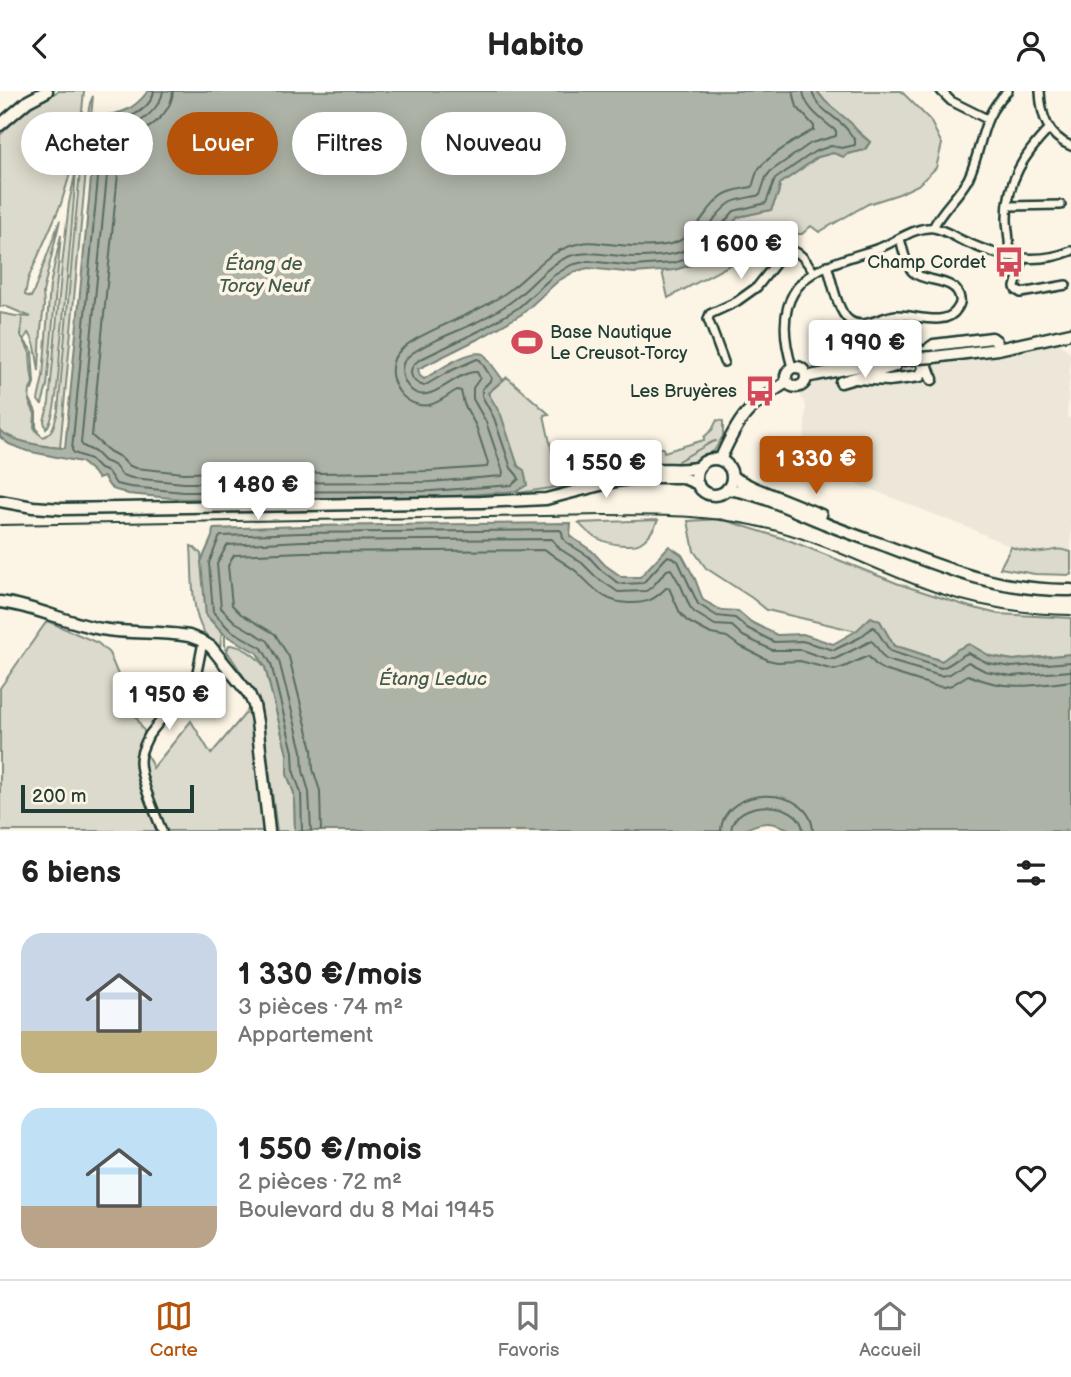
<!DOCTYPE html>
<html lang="fr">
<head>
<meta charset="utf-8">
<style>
  :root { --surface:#fff; --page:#f6f6f6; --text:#222; --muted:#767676; --line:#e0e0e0; --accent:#b45309 }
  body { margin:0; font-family:"Balsamiq Sans",sans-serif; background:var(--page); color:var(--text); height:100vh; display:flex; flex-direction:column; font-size:26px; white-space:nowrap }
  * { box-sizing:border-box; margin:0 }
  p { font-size:23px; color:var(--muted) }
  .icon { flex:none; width:38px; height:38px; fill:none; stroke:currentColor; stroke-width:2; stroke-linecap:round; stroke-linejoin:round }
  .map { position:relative; height:740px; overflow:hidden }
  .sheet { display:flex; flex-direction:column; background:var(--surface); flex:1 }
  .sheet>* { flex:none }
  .guide { position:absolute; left:21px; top:21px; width:700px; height:63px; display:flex; gap:14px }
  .scale { position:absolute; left:21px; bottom:18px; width:173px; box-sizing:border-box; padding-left:7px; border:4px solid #1f3d34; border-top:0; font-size:19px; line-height:24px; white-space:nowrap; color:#1f3d34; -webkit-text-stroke:5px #fcf5e5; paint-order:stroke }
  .price { position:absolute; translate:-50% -60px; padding:0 16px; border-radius:7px; background:#fff; color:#222; font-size:23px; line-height:46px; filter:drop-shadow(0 2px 4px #0008) }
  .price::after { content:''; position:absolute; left:50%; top:42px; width:21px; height:16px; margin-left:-10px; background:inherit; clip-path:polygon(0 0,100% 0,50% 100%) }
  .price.current { background:var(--accent); color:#fff }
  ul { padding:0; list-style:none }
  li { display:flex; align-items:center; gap:21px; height:175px; padding:0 21px }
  li span { display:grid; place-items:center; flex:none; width:196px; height:140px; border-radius:21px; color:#555 }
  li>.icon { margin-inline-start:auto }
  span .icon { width:84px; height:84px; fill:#fffc; stroke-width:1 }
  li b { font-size:30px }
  h2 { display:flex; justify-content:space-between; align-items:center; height:84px; padding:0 21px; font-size:30px }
  .tag { padding:0 24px; border-radius:32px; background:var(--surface); box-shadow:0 4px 18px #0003; font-size:24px; line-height:63px }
  .tag.current { background:var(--accent); color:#fff }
  header { display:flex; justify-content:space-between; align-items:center; height:91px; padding:0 21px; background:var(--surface); font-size:32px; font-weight:700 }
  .menu { display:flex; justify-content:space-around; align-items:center; height:98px; border-top:2px solid var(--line); background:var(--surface); font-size:19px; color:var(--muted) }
  .menu a { display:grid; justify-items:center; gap:4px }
  .menu .current { color:var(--accent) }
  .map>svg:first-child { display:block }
</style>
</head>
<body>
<header><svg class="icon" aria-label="back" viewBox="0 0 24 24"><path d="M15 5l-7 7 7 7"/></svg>Habito<svg class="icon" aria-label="person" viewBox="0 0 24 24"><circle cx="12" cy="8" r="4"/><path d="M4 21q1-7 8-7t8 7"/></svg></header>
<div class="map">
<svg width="1071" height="740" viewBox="0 0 1071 740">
  <rect width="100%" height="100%" fill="#fcf5e5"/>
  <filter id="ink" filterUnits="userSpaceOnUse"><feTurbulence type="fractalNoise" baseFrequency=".0143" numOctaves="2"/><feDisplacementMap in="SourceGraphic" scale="14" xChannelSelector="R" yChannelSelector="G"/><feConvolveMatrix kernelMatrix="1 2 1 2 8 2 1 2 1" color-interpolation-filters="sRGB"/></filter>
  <g filter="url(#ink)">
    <path fill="#ece7d8" d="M 1058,250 L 1071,263 L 1067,326 L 1071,327 L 1071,461 L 1057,457 L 1041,461 L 1023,459 L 1011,456 L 974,439 L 827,381 L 812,373 L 806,365 L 804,352 L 806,315 L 799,302 L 808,298 L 810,291 L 817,288 L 875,276 L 896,277 Z"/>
    <path fill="#dcdacc" stroke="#7e8c80" stroke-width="2" d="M 59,0 L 84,0 L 82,20 L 74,69 L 61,113 L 35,172 L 28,188 L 25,204 L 31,206 L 34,200 L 60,129 L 43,201 L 44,215 L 41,238 L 39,280 L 35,255 L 31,245 L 28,242 L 24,249 L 30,262 L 31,278 L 33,292 L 30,299 L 29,310 L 35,323 L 34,336 L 37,341 L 43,346 C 54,342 55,330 58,320 L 82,58 L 90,12 L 93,5 L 60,357 C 39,354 18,352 0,340 L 0,222 L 16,225 L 31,226 L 5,215 L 0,216 L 0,44 L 31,13 Z
      M 817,0 L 901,0 L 930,29 L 942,53 L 936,77 L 918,94 L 899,103 L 868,113 L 819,141 L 811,135 L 802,143 L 796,143 L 787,150 L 779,138 L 732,173 L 668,207 L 662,180 L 674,179 L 691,174 L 708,161 L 738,126 L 771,119 L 778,103 L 780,93 L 818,66 L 833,62 L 847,63 L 865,59 L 870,51 L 825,10 Z
      M 76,79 C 72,139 66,199 60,259 C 59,276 57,327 46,338 L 44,330 L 49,312 L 61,184 L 69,112 Z
      M 61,144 L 47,295 L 42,313 L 40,312 L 38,309 L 43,286 L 50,194 Z
      M 507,286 L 549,323 L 544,324 L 556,380 L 641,362 L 640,357 L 663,357 L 664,361 L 704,349 L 704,346 L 712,339 L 717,329 L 723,330 L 723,345 L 714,360 L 702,365 L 687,375 L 633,375 L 551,397 L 518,402 L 518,375 L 488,302 Z
      M 721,428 L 791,450 L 899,493 L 970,516 L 998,523 L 1071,527 L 1071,563 L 1013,569 L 990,565 L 969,553 L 958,558 L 942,570 C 926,565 910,558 894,555 L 880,530 L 856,540 L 767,519 L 752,507 L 706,477 L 694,460 L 688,430 Z
      M 658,429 C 654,438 649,447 640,452 C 635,455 629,454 624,454 C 606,453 590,446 579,432 Z
      M 191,455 L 194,456 L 201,463 L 206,524 L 222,542 L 220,557 C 214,552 208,547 204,541 C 190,519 193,480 191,455 Z
      M 1011,456 C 1020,459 1031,462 1041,461 C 1057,460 1054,456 1071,461 L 1071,484 L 1035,483 L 1000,477 Z
      M 47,530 L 98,552 L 109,562 L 133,620 L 145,642 L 145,659 L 153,677 L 191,630 L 211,663 L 250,617 L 265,740 L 0,740 L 0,597 Z
      M 229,554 C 244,555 256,565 265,576 L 287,663 L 287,683 L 294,702 L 295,740 L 277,740 L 260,610 L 227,560 Z"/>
    <path fill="#aeb3a7" stroke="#758479" stroke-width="2" d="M 148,0 L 817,0 L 825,10 L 851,32 L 859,42 L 870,51 L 864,59 L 847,63 L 844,66 L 833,62 L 818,66 L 780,93 L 778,103 L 771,119 L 738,126 L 708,161 L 690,174 L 674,179 L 634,182 L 588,177 L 574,181 L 558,190 L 522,223 L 482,246 L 418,278 L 420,285 L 424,288 C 439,279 468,258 484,263 L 503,289 L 488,302 L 501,324 L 518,375 L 524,379 L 527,394 L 517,400 L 432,407 L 360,408 L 281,406 L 183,408 L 128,403 C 114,396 113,404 104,386 L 98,388 L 93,381 L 81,371 L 27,360 L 9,353 L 0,346 L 0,340 C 19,353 43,356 65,357 L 97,25 C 120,24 134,19 148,0 Z
      M 571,432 L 570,445 L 592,460 L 605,474 L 622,486 L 640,486 L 669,455 L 682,464 L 695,488 L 703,509 L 721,519 L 738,520 L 751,531 L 777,544 L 803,543 L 833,553 L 856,540 L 871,526 L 880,530 L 894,555 C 910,558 925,565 942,570 L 958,558 L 969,553 L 990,565 L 1013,569 L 1071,563 L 1071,740 L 792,740 C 772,729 761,730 742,740 L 295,740 L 294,702 L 287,683 L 287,663 L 265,576 L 257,562 L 225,544 L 206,524 L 201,471 L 212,446 L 213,438 L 302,435 Z"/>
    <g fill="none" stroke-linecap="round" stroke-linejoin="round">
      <path stroke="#586c62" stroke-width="2" d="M 154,0 C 151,20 123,31 105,32 L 103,35 L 72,359 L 74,362 L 90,368 L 100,378 L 108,381 L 116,393 L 130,396 L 184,401 L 431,400 L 512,394 L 519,388 L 517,384 L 511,377 L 494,327 L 482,305 L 482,298 L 492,288 L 480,269 L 477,268 L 448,281 L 424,295 C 410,291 406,278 419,269 L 479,240 L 518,217 L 553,185 L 571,174 L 588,170 L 634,175 L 673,172 L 687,168 L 703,156 L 734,120 L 766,112 L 775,88 L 814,61 L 831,55 L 842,57 L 855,54 L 855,49 C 851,44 848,39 844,35 C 833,24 815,16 812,0
        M 163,0 C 161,16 142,32 127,37 C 121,39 116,40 111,43 L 81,352 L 83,355 L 95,361 L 104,370 L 114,374 L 122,384 L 132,387 L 184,392 L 430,391 L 502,385 L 503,381 L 486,331 L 473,308 L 473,297 L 480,287 L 477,281 C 455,279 426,322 407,294 C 402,287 400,276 405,269 C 414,256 459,240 475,232 C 488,225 504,217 516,207 C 533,194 548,173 570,165 C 591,158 612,166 633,166 C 648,166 667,165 680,161 C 704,152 711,125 729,113 C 737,107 750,107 760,104 L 766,86 L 771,80 L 811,52 L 836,45 L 836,40 C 823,29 805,18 803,0
        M 173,0 C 172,20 153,35 137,44 C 131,47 126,48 121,52 L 92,345 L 109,360 L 120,366 L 128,374 L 135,377 L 184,382 L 281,380 L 321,382 L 429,380 L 487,376 L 488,372 L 476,335 L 464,313 L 461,300 L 457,299 C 448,304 439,312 429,314 C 405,318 385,290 394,268 C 402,249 451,232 470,222 C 483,216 496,209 507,201 C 534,182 547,158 582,152 C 590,150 599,152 608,153 C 628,155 659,158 677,151 C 697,142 705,118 722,105 C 730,99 742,98 752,96 C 754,91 755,84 758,79 C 764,68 801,45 814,39 L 814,35 L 797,16 L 793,0
        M 302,740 L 301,702 L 294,682 L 293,661 L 271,573 L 262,557 L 230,539 L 213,521 L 209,472 L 219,447 L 221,445 L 302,442 L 560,439 L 562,441 L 563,447 L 566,451 L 588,465 L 601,479 L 618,492 L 623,493 L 643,492 L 665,468 L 668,465 L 671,466 L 678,470 L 698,513 L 717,525 L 735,527 L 747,537 L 774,551 L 802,550 L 834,559 L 859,547 L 873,536 L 875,537 L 890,560 L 941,577 C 951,575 959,565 968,562 L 988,572 L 1012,576 L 1071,571
        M 311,740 L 309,701 L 303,680 L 302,660 L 279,570 L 268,550 L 235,531 L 221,517 L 217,473 L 227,454 L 302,450 L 552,448 L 560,458 L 582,472 L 596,486 L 618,501 L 646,500 L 652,496 L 667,479 L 671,478 L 681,495 L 690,516 L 694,521 L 715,534 L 732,535 L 743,545 L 772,559 L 801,559 L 828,568 L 835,568 L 871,550 C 878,554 879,564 887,569 L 941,585 L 950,583 L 968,571 L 985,580 L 1012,585 L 1071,580
        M 321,740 L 320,700 L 313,678 L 312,658 L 289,566 L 275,543 L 241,523 L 232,514 L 228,475 L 234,464 L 303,461 L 546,459 C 555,467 567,473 577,481 C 595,498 605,513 632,512 C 648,512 655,508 666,497 L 669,497 L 680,522 L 687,530 L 711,543 L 727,546 L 738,554 L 768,569 L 777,571 L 800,570 L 834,579 L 844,576 L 868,565 L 877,575 L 884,579 L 935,595 L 944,596 L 952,594 L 968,584 C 1005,600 1032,595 1071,590
        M 721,740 C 723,693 811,693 813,740
        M 731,740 C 733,707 801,707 803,740"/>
      <path stroke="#758479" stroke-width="2" d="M 22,227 L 21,245 L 32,260 L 34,292 L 32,299
        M 30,308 L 36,321 L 36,336 L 38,340
        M 678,370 L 712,351 L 716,350
        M 225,545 C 224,566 230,570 242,586"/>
      <g stroke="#1f3d34" stroke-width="12">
        <path id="street" d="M 941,0 L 951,10 L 987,28
          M 1040,0 C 1041,24 1047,45 1071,55
          M 1008,115 L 1061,114
          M 933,137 C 941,119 958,106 968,88 C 984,56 978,28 1008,0
          M 1009,166 C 1011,153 1007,140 1007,127 C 1007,89 1024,64 1049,38
          M 1023,168 L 1015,196 L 1016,199 L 1021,202 L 1066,194
          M 827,174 C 832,189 837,220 849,229 C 863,240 881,225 896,224 C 914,223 946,237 957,218 C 959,215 961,211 960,208 C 957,185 922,193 911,179 C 905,171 903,157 900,148
          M 724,271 L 708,228 L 710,223 L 736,211 L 757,196 L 783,163 L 789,159 C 802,161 807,172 814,181
          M 792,276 C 779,233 781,193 829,174 C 845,167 862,163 879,157 C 896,151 915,135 934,137 C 946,139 957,148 968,152 C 1001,167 1037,174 1071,160
          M 162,740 C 155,721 140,689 140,670 C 140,661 145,652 149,644 L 193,589 L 197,581 L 203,551"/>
      </g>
      <g stroke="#1f3d34" stroke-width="15">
        <path id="secondary" d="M 0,34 L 28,10 L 47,0
          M 934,266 L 998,258 L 1071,242
          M786 286a10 10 0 1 1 20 0a10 10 0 1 1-20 0Z
          M 842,278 L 846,271 L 852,268 L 910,257 L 918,258 L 921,261 L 924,278 L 920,285 L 889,289 L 856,287
          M 806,286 L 864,274 L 919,267
          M 932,288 C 927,278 921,261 934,254 L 992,247 L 996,250 L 998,258
          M 841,291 L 895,275
          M696 386a18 18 0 1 1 36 0a18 18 0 1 1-36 0Z
          M 720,369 C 739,326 747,316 787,291
          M 610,385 C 626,381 643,377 660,378 C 674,378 685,380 699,376
          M 732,386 L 754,397 L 821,424
          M 727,398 C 760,402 793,420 824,432 C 845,441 867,448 889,456 C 951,480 1003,500 1071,499
          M 0,410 L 33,416 L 62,418 L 481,411 L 546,408 L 616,390 L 644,386 L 681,386 L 698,393
          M 0,511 C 35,515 67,532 101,538 C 130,543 160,540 189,545 L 200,549 L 211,556 L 249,603 L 254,614 L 257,631 L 269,740"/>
      </g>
      <use href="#street" stroke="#fcf5e5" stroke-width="7"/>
      <use href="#secondary" stroke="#fcf5e5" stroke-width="10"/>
      <path stroke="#1f3d34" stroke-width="2" d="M 0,434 L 603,424 C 662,424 720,424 777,440 C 832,455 882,483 935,501 C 979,516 1025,523 1071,524"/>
      <g stroke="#1f3d34" stroke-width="15" stroke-linecap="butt">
        <path id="secondary-bridge" d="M 919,267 L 934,266"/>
      </g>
      <use href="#secondary-bridge" stroke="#fcf5e5" stroke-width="10"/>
    </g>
  </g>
  <defs>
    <g id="bus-bare" transform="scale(2.415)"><path d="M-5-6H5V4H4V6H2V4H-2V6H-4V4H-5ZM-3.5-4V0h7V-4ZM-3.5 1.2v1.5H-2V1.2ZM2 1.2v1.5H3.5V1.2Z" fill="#d1495b" stroke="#fcf5e5" stroke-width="2.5" paint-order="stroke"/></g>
    <g id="stadium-bare" transform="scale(2.415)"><path d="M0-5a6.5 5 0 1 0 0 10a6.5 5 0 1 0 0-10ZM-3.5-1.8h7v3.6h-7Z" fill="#d1495b" stroke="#fcf5e5" stroke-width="2.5" paint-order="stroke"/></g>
  </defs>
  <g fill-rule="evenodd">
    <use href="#bus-bare" x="1009" y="171"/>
    <use href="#stadium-bare" x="527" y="251"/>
    <use href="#bus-bare" x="760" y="300"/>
  </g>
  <g text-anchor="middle" stroke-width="7" stroke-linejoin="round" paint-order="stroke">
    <g font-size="18" fill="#1f3d34" stroke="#fcf5e5" text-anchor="end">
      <text x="986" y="177">Champ Cordet</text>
      <text x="550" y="247" text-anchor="start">Base Nautique<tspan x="550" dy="21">Le Creusot-Torcy</tspan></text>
      <text x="737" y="306">Les Bruyères</text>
    </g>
    <g font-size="19" font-style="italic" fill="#435a51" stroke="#fcf5e5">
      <text x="264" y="179">Étang de<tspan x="264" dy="22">Torcy Neuf</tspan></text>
      <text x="433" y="594">Étang Leduc</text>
    </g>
  </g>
</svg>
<div class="scale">200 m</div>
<b class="price" style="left:741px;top:190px">1 600 €</b>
<b class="price" style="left:865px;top:289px">1 990 €</b>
<b class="price current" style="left:816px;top:405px">1 330 €</b>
<b class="price" style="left:606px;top:409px">1 550 €</b>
<b class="price" style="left:258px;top:431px">1 480 €</b>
<b class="price" style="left:169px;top:641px">1 950 €</b>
<div class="guide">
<a class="tag">Acheter</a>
<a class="tag current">Louer</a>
<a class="tag">Filtres</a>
<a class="tag">Nouveau</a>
</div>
</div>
<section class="sheet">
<h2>6 biens<svg class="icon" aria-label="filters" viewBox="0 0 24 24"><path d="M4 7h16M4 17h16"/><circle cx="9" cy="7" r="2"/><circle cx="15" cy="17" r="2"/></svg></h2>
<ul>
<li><span style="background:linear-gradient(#c9d6e8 70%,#c2b280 0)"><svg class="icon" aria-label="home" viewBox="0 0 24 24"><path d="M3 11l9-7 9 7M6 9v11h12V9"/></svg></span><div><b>1 330 €/mois</b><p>3 pièces · 74 m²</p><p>Appartement</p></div><svg class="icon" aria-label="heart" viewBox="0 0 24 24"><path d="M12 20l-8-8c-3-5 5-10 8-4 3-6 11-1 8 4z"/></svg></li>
<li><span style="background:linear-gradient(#bfe0f5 70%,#b9a48a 0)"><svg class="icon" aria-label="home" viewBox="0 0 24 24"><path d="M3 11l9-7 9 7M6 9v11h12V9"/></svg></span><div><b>1 550 €/mois</b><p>2 pièces · 72 m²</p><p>Boulevard du 8 Mai 1945</p></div><svg class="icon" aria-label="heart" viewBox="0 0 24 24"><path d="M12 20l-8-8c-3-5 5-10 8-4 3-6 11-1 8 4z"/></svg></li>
</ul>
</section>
<nav class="menu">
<a class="current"><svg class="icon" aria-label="map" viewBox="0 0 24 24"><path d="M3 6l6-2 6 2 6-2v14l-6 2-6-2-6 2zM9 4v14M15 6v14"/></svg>Carte</a>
<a><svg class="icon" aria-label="saved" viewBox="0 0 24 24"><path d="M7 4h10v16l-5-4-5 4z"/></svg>Favoris</a>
<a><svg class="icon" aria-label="home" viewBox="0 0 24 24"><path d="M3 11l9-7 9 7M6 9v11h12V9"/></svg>Accueil</a>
</nav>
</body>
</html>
